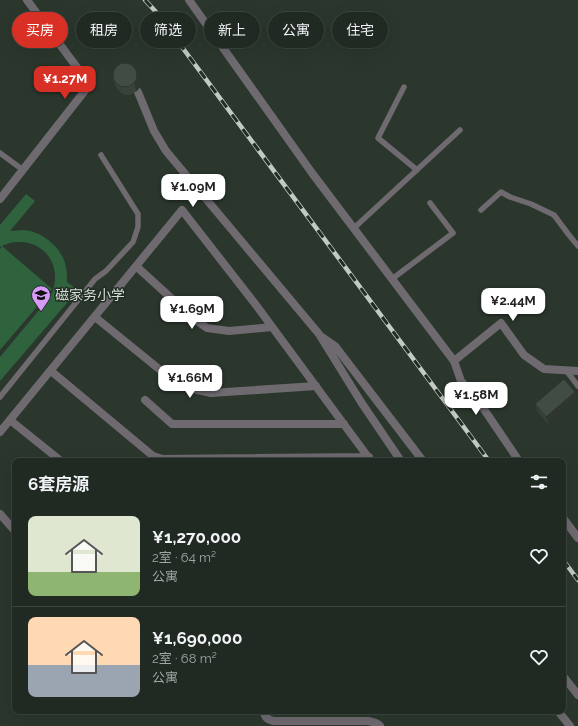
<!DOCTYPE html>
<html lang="zh">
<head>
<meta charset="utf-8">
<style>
  :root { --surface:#202922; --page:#28312a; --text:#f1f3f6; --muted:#a2a6a5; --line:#3d4540; --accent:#d93025 }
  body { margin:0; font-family:Raleway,"Noto Sans SC",sans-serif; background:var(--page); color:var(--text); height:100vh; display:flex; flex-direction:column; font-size:15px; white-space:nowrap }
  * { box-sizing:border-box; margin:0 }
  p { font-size:13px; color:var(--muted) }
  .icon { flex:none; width:22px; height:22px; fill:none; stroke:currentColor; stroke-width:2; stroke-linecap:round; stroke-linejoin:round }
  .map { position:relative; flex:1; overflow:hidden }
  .side { position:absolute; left:12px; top:458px; width:554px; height:256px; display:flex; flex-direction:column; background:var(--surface); border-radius:8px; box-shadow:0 4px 16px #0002,0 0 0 1px var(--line) }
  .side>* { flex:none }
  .banner { position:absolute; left:12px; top:12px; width:554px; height:36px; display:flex; gap:8px }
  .price { position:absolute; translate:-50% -34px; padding:0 9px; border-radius:8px; background:#fff; color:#222; font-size:13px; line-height:26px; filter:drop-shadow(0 1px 2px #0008) }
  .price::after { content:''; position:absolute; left:50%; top:24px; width:12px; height:9px; margin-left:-6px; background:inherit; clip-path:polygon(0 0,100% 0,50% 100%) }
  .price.on { background:var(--accent); color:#fff }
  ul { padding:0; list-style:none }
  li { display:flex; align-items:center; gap:12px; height:100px; padding:0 16px }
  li+li { border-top:1px solid var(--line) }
  li span { display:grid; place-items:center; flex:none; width:112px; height:80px; border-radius:8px; color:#555 }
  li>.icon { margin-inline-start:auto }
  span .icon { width:48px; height:48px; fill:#fffc; stroke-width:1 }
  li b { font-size:17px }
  h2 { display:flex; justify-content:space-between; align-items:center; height:48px; padding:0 16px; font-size:17px }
  .pill { padding:0 14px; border-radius:18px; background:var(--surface); box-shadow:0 4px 16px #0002,0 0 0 1px var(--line); font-size:14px; line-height:36px }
  .pill.on { background:var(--accent); color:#fff }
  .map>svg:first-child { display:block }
</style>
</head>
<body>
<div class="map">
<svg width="578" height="726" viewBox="0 0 578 726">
  <rect width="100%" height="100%" fill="#2b372d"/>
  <path fill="#2f633d" d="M 26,194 L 35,201 L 10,231 C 14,231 18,230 22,230 C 40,230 60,246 65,263 C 67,269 67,275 67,282 L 78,290 L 0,381 L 0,357 L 50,297 C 64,271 48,241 18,242 C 11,242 5,244 0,247 L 0,225 Z
    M 2,246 L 52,289 L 0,350 L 0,249 Z"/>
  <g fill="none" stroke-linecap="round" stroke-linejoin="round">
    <path stroke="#6e6a70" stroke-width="5.5" d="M 404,87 L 378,138 L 417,170
      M 0,153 L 23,170
      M 481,210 L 501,192 L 510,197 L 531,204 L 554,215 L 569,235 L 578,246
      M 354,228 L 460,130
      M 392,279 L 453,233 L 430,203
      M 566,370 L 578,386
      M 0,397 L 95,279 L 106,271 L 133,242 L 138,227 L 138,214 L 101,155"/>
    <path stroke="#6e6a70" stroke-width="8" d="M 138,92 L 154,131 L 166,151 L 319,334 L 361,402 L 401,461
      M 322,337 L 335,346 L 423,461
      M 563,676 L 578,695"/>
    <path stroke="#6e6a70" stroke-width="8" d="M 0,199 L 87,88 L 87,81 L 27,0
      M 136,266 L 193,318 L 207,328 L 229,331 L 272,327
      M 95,317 L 175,382 L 189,388 L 211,393 L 316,386
      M 454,361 L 461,381 L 477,399 L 519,461
      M 51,371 L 153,456 L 163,459 L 369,457
      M 145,400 L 172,424 L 344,424
      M 10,420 L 61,461
      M 0,432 L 182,210 L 256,305 L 371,461
      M 0,514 L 15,531
      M 563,518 L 578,538
      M 264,711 C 264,717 268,720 274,721 L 368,721 C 373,722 377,722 380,726
      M 558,711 L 570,726"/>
    <path stroke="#6e6a70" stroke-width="8" d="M 189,0 L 312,173 L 454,361 L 501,323 L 524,355 L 544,369 L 578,371"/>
    <g stroke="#c2cac3" stroke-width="4.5">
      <path id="rail" d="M 145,0 L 156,12 L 489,461
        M 563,560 L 578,580"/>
    </g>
    <use href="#rail" stroke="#212d24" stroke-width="3" stroke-dasharray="9" stroke-linecap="butt"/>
  </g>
  <path fill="#38423a" d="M 113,79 L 141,80 L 139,88 L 137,91 L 130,95 L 125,95 L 121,93 L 116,87 Z
    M 564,379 L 549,425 L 538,412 L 535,404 Z"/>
  <path fill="#2e362f" d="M 138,72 L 141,80 L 139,88 L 137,91 L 134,84 Z
    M 575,392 L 578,400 L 549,425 L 546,417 Z"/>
  <path fill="#414d43" stroke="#2e362f" d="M113 75a12 12 0 1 1 24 0a12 12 0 1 1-24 0Z
    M 564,379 L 575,392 L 546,417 L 535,404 Z"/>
  <defs>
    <g id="school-pin" transform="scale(1)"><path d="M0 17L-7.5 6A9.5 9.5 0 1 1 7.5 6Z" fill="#d89af8" stroke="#212d24"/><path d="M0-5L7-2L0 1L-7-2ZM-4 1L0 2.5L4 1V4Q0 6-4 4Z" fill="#111"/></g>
  </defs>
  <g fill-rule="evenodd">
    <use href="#school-pin" x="41" y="295"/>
  </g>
  <g text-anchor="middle" stroke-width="3" stroke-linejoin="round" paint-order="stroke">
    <g font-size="14" fill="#d5dcd6" stroke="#212d24" text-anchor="start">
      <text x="55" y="300">磁家务小学</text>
    </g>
  </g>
</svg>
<b class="price on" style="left:65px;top:100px">¥1.27M</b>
<b class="price" style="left:193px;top:208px">¥1.09M</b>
<b class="price" style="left:513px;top:322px">¥2.44M</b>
<b class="price" style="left:192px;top:330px">¥1.69M</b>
<b class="price" style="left:190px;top:399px">¥1.66M</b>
<b class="price" style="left:476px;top:416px">¥1.58M</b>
<div class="banner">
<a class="pill on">买房</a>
<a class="pill">租房</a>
<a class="pill">筛选</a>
<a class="pill">新上</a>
<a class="pill">公寓</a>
<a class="pill">住宅</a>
</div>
<section class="side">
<h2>6套房源<svg class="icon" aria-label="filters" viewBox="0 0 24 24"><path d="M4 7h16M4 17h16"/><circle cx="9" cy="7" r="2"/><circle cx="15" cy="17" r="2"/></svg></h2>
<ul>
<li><span style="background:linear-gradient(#dfe7d0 70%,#8fb573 0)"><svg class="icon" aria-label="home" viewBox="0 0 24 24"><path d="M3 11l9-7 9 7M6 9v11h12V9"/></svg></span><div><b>¥1,270,000</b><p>2室 · 64 m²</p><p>公寓</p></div><svg class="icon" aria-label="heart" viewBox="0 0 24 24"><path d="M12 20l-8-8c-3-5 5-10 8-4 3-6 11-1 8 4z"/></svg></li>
<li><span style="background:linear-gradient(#ffd9b3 60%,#9aa5b1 0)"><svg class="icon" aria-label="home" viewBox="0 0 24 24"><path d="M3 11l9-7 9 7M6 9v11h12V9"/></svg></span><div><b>¥1,690,000</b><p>2室 · 68 m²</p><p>公寓</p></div><svg class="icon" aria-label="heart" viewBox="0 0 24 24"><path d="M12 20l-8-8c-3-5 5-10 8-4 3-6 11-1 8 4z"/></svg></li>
</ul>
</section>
</div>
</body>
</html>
